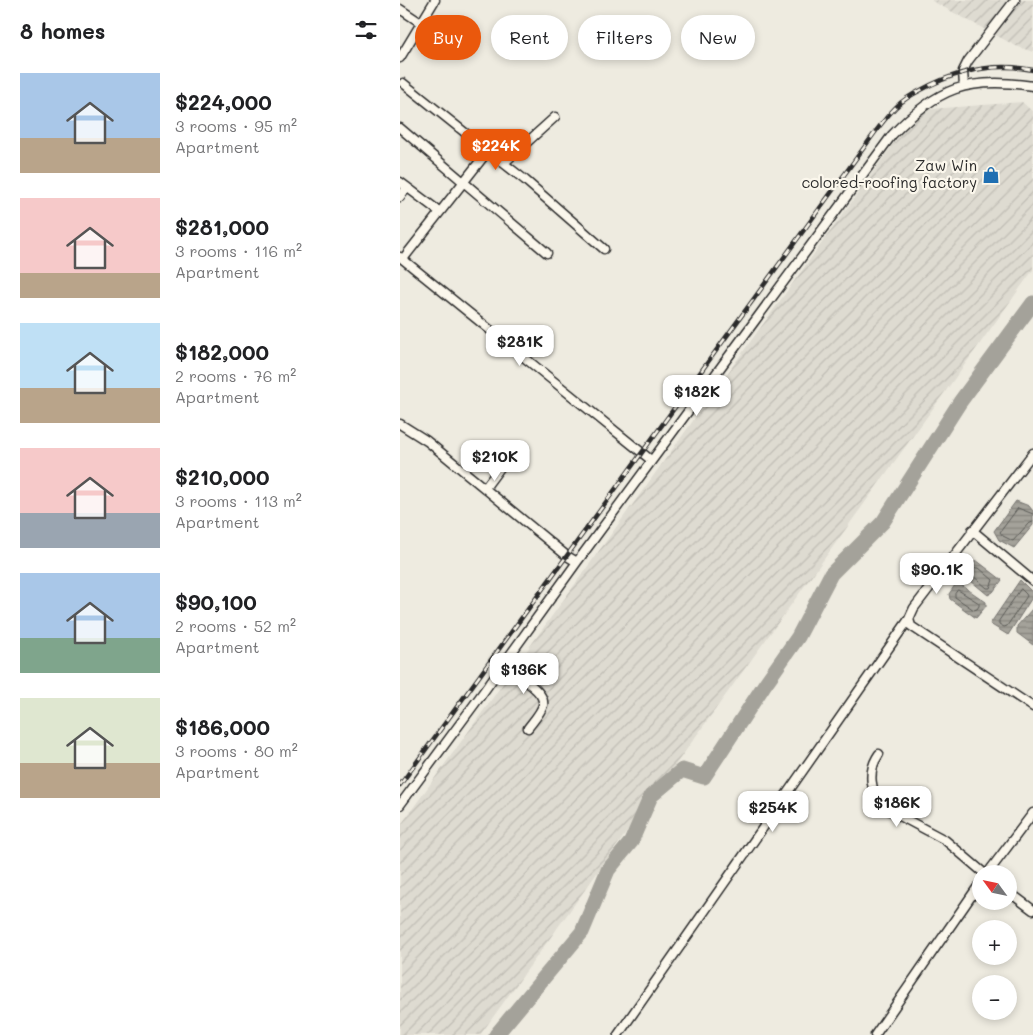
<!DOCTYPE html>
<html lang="en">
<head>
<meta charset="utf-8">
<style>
  :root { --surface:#fff; --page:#f2f2f2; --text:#202124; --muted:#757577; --accent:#ea580c }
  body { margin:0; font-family:Mali,sans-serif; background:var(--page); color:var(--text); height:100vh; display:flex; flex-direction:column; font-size:19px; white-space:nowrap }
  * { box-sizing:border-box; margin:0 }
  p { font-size:16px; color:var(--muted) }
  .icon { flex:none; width:28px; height:28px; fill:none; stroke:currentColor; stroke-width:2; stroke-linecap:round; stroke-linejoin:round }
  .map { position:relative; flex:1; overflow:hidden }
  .side { display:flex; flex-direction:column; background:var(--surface); width:400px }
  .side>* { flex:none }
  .banner { position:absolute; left:15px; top:15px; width:475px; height:45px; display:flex; gap:10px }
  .needle { width:32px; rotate:303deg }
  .buttons { position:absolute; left:572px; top:865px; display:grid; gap:10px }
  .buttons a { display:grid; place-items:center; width:45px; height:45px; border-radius:50%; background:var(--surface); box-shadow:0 2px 8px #0003; font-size:25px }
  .price { position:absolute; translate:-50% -42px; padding:0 11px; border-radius:10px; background:#fff; color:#222; font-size:16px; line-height:32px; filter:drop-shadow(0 1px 2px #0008) }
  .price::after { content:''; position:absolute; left:50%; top:30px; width:15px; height:11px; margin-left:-8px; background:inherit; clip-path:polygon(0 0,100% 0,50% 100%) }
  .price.selected { background:var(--accent); color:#fff }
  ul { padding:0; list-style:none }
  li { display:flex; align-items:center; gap:15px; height:125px; padding:0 20px }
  li span { display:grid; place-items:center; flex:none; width:140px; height:100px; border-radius:0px; color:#555 }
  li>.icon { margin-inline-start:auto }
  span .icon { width:60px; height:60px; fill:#fffc; stroke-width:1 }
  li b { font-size:21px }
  h2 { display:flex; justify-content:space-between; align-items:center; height:60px; padding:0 20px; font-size:21px }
  .pill { padding:0 18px; border-radius:22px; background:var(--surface); box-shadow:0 2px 8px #0003; font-size:18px; line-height:45px }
  .pill.selected { background:var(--accent); color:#fff }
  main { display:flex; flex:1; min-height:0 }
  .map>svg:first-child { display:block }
</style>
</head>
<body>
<main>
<section class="side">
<h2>8 homes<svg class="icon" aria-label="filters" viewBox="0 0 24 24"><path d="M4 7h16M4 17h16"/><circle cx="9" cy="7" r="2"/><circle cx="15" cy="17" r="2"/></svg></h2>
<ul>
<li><span style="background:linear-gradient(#a9c7e8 65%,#b9a48a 0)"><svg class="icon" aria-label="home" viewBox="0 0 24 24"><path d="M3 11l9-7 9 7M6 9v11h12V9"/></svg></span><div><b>$224,000</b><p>3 rooms · 95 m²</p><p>Apartment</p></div></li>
<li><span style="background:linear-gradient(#f6c9c9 75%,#b9a48a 0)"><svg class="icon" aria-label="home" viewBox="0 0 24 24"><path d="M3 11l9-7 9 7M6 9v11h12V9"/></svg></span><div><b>$281,000</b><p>3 rooms · 116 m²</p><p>Apartment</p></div></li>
<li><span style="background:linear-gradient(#bfe0f5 65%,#b9a48a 0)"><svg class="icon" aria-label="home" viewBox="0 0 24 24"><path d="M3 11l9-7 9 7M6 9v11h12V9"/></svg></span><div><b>$182,000</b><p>2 rooms · 76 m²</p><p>Apartment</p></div></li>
<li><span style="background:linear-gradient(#f6c9c9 65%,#9aa5b1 0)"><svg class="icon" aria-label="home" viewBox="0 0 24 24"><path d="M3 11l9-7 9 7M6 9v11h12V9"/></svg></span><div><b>$210,000</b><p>3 rooms · 113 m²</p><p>Apartment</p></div></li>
<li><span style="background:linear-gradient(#a9c7e8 65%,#7fa58c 0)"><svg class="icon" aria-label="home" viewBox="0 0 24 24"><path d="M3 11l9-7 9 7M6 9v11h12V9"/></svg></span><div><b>$90,100</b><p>2 rooms · 52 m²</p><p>Apartment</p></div></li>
<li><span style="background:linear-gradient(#dfe7d0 65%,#b9a48a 0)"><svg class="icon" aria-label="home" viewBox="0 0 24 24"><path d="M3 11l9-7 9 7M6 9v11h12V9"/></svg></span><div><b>$186,000</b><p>3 rooms · 80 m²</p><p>Apartment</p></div></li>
</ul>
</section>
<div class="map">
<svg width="633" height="1035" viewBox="0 0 633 1035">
  <defs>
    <pattern id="industrial-furrows" width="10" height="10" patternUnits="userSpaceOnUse" patternTransform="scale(1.25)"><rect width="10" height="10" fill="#dedbd1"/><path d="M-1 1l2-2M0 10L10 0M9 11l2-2" fill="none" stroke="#bfbcb4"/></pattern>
    <pattern id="water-rules" width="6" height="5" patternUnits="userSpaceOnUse" patternTransform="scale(1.25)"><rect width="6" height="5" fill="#a4a29a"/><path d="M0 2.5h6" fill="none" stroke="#86847e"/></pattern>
  </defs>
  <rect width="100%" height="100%" fill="#eeebe0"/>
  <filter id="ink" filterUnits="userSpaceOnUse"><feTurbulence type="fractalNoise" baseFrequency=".02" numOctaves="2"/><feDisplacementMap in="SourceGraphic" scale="10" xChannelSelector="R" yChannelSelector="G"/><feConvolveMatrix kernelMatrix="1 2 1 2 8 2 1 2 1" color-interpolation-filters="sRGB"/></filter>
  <g filter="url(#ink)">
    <path fill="url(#industrial-furrows)" d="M 532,0 L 633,0 L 633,52 L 616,46 L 532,1 Z
      M 622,102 L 633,112 L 633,270 L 80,1035 L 0,1035 L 0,826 L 518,110 Z"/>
    <path fill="url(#water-rules)" stroke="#74726e" d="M 616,501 L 629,506 L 633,511 L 633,525 L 614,548 L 599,540 L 594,531 Z
      M 576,560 L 602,580 L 593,592 L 588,595 L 565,576 Z
      M 620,580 L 633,593 L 633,596 L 608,635 L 590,624 Z
      M 557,582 L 586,602 L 586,606 L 576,618 L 550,599 L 549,594 Z
      M 633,608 L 633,645 L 617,633 L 617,626 Z"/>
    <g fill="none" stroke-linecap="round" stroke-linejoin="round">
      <path stroke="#5b5b57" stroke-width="1" d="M 633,514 L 618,508 L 600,532 L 603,536 L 613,541 L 628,524 L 633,522
        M 576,568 L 579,568 L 593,580 L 590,588 L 587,588 L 572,575 L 572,573 Z
        M 621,589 L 626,594 L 627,596 L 607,626 L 604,627 L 599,624 L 599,621 Z
        M 558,590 L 579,603 L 579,606 L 577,609 L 574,610 L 555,597 L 555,594 Z"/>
      <path stroke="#a4a29a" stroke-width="15" d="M 96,1035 L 182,932 L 208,870 L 231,842 L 251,796 L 282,770 L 304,777 L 365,684 L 398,637 L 431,574 L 483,522 L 560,402 L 633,303"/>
      <g stroke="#2b2b2b" stroke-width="11">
        <path id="minor" d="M 0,9 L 21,23
          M 0,58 L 35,0
          M 3,83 L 88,151
          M 564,86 L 563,71 L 568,61 L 615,0
          M 0,128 L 147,253
          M 104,163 L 155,117
          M 0,182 L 40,212
          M 0,197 L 7,187
          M 0,257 L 251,460
          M 3,259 L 88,151 L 125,180 L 204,249
          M 0,424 L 27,441 L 167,556 L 177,562
          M 633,453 L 514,608 L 509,619 L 511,626 L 633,707
          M 85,488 L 108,457
          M 572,530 L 633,581
          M 102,667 C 113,673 146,690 143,705 C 141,713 133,721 128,728
          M 479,754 C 467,771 470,792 483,807 L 545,840 L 585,874
          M 0,805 L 79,698 L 177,562 L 492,135 C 537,88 568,76 633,86
          M 587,874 L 633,813
          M 609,892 L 633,910
          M 218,1035 L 509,619
          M 475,1035 L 581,882"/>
      </g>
      <use href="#minor" stroke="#fbf7ec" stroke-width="8"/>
      <g stroke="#2b2b2b" stroke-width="4.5">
        <path id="rail" d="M 0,785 L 476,131 C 482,123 489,114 496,107 C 503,100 513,94 521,90 C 556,71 594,62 633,70"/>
      </g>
      <use href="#rail" stroke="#fbf7ec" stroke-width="2.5" stroke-dasharray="8" stroke-linecap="butt"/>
    </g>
  </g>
  <defs>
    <g id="shop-bare" transform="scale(1.35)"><path d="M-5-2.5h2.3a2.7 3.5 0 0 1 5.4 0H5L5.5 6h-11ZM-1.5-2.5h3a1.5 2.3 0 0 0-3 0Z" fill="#1f6fb2" stroke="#fbf7ec" stroke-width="2.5" paint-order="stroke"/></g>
  </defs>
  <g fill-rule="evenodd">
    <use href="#shop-bare" x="591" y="175"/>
  </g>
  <g text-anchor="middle" stroke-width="4.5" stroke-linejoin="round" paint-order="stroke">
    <g font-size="15" fill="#2b2b2b" stroke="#fbf7ec" text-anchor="end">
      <text x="577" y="171">Zaw Win<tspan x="577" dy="17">colored-roofing factory</tspan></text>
    </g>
  </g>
</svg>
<div class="buttons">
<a><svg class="needle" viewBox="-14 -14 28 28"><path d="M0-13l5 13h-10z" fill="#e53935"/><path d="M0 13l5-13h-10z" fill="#757577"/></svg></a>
<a>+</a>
<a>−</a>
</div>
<b class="price selected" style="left:96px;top:171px">$224K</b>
<b class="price" style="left:120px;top:367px">$281K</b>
<b class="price" style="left:297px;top:417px">$182K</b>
<b class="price" style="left:95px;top:482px">$210K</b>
<b class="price" style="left:537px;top:595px">$90.1K</b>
<b class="price" style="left:124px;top:695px">$136K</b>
<b class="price" style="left:497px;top:828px">$186K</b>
<b class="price" style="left:373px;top:833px">$254K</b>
<div class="banner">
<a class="pill selected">Buy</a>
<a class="pill">Rent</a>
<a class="pill">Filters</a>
<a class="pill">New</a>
</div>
</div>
</main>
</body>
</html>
